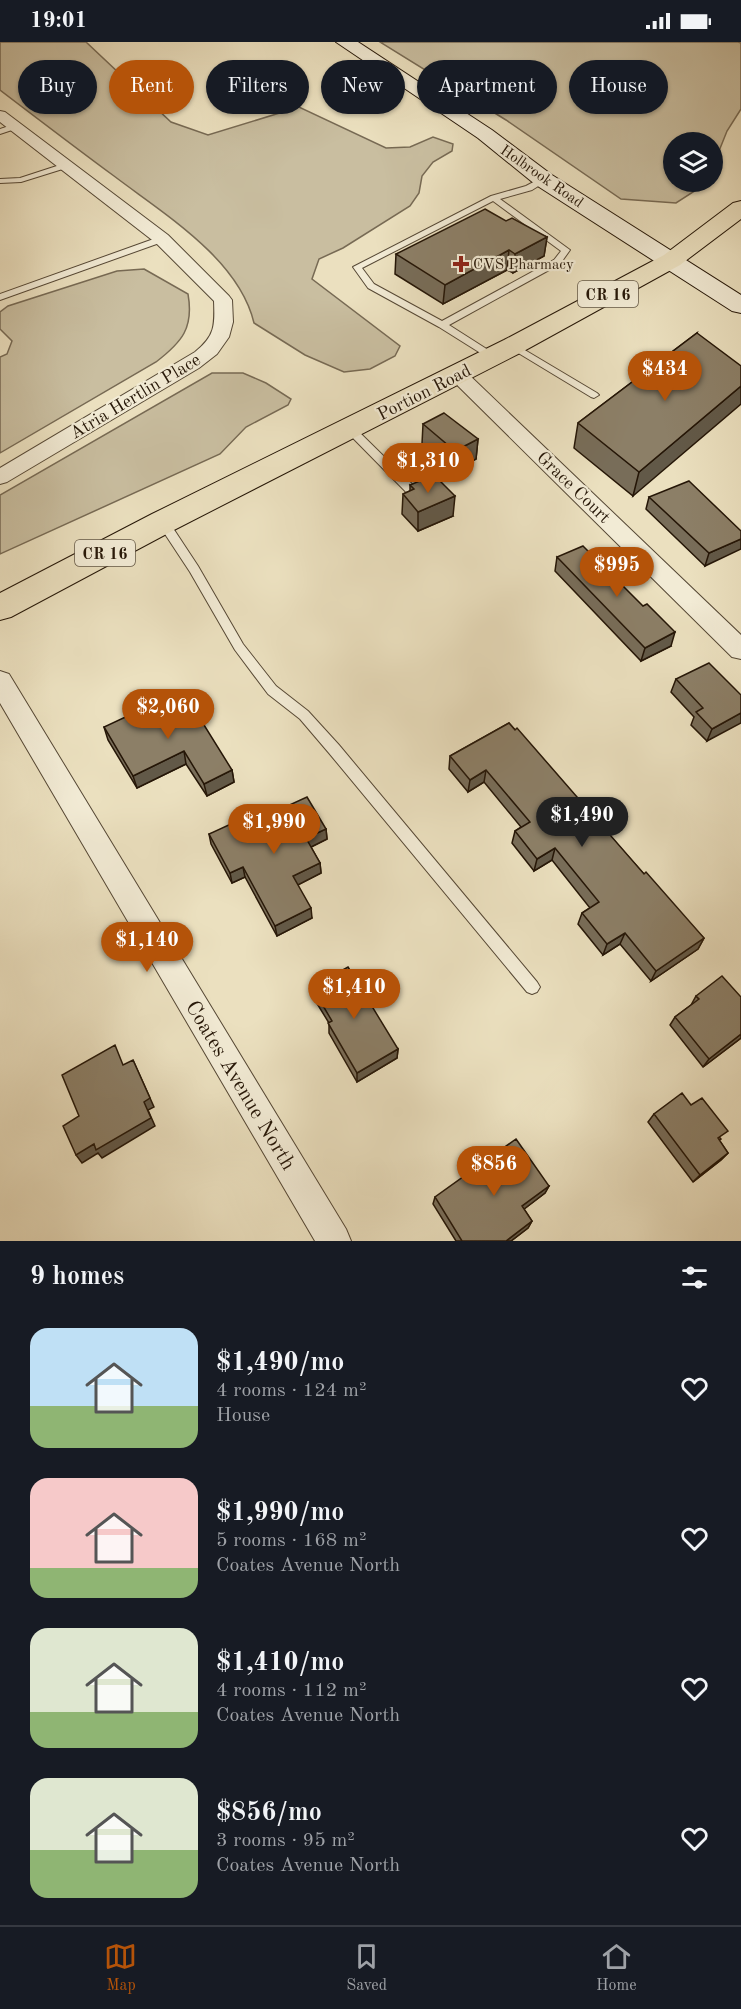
<!DOCTYPE html>
<html lang="en">
<head>
<meta charset="utf-8">
<style>
  :root { --surface:#171b24; --page:#242831; --text:#f1f3f6; --muted:#9ea1a6; --line:#363941; --accent:#b45309 }
  body { margin:0; font-family:"Old Standard TT",serif; background:var(--page); color:var(--text); height:100vh; display:flex; flex-direction:column; font-size:22px; white-space:nowrap }
  * { box-sizing:border-box; margin:0 }
  p { font-size:20px; color:var(--muted) }
  .icon { flex:none; width:33px; height:33px; fill:none; stroke:currentColor; stroke-width:2; stroke-linecap:round; stroke-linejoin:round }
  .map { position:relative; height:1199px; overflow:hidden }
  .side { display:flex; flex-direction:column; background:var(--surface); flex:1 }
  .side>* { flex:none }
  .top-card { position:absolute; left:18px; top:18px; width:705px; height:54px; display:flex; gap:12px }
  .controls { position:absolute; left:663px; top:90px; display:grid; gap:12px }
  .controls a { display:grid; place-items:center; width:60px; height:60px; border-radius:50%; background:var(--surface); box-shadow:0 2px 4px #0004; font-size:30px }
  .price { position:absolute; translate:-50% -51px; padding:0 14px; border-radius:21px; background:var(--accent); color:#fff; font-size:20px; line-height:39px; filter:drop-shadow(0 2px 3px #0008) }
  .price::after { content:''; position:absolute; left:50%; top:36px; width:18px; height:14px; margin-left:-9px; background:inherit; clip-path:polygon(0 0,100% 0,50% 100%) }
  .price.on { background:#222; color:#fff }
  ul { padding:0; list-style:none }
  li { display:flex; align-items:center; gap:18px; height:150px; padding:0 30px }
  li span { display:grid; place-items:center; flex:none; width:168px; height:120px; border-radius:18px; color:#555 }
  li>.icon { margin-inline-start:auto }
  span .icon { width:72px; height:72px; fill:#fffc; stroke-width:1 }
  li b { font-size:26px }
  h2 { display:flex; justify-content:space-between; align-items:center; height:72px; padding:0 30px; font-size:26px }
  .tag { padding:0 21px; border-radius:27px; background:var(--surface); box-shadow:0 2px 4px #0004; font-size:21px; line-height:54px }
  .tag.on { background:var(--accent); color:#fff }
  .status { display:flex; justify-content:space-between; align-items:center; height:42px; padding:0 30px; background:var(--surface); direction:ltr }
  .status svg { height:16px; fill:currentColor }
  .menu { display:flex; justify-content:space-around; align-items:center; height:84px; border-top:2px solid var(--line); background:var(--surface); font-size:16px; color:var(--muted) }
  .menu a { display:grid; justify-items:center; gap:3px }
  .menu .on { color:var(--accent) }
  .map>svg:first-child { display:block }
</style>
</head>
<body>
<div class="status"><b>19:01</b><svg viewBox="0 0 49 12"><path d="M0 12V9h3v3zM5 12V6h3v6zM10 12V3h3v9zM15 12V0h3v12zM26 1h20v11H26zM47 4h2v5h-2z"/></svg></div>
<div class="map">
<svg width="741" height="1199" viewBox="0 0 741 1199">
  <rect width="100%" height="100%" fill="#ebe0bf"/>
  <filter id="stains"><feTurbulence type="fractalNoise" baseFrequency=".00333" numOctaves="4"/><feColorMatrix values="0 0 0 0 .2 0 0 0 0 .09 0 0 0 0 .02 0 0 0 .5 -.17"/></filter>
  <radialGradient id="worn" r=".72"><stop offset=".6" stop-color="#630" stop-opacity="0"/><stop offset="1" stop-color="#630" stop-opacity=".3"/></radialGradient>
  <path fill="#c9bea0" stroke="#776a54" stroke-width="1.5" d="M 0,0 L 86,0 L 171,80 L 208,93 L 299,65 L 386,106 L 410,105 L 433,95 L 453,102 L 452,109 L 433,120 L 422,134 L 419,151 L 410,164 L 343,206 L 319,217 L 312,237 L 400,304 L 395,314 L 370,327 L 344,330 L 305,313 L 254,281 C 239,217 164,172 114,134 C 76,106 38,77 0,48 Z
    M 380,0 L 738,0 L 741,1 L 741,67 L 727,89 L 713,124 L 712,100 L 674,100 L 674,140 L 706,140 L 704,143 L 676,161 L 621,157 L 506,78 Z
    M 144,227 L 188,252 C 194,286 182,300 156,320 L 0,411 L 0,315 L 7,312 L 12,299 L 0,287 L 0,270 L 8,264 L 117,229 Z
    M 212,331 L 243,331 L 266,341 L 291,357 L 288,363 L 246,385 L 220,412 L 0,512 L 0,453 Z"/>
  <g fill="none" stroke-linecap="round" stroke-linejoin="round">
    <g stroke="#564835" stroke-width="2">
      <path id="lane" d="M 15,82 L 19,84 L 18,86 L 0,92 L 0,87 Z
        M 66,121 L 69,121 L 69,125 L 21,140 L 0,141 L 0,137 L 20,136 Z
        M 541,136 L 548,138 L 532,148 L 500,157 L 570,208 L 560,222 L 449,283 L 496,313 L 496,317 L 490,317 L 439,285 L 368,246 L 353,225 L 491,154 L 526,144 ZM 493,159 L 561,209 L 554,218 L 442,279 L 374,242 L 362,226 Z
        M 162,194 L 166,197 L 165,199 L 0,258 L 0,252 Z
        M 513,301 L 597,351 L 599,353 L 594,356 L 591,355 L 510,306 L 510,302 Z
        M 350,384 L 354,385 L 418,448 L 419,451 L 418,454 L 410,454 L 346,389 L 346,385 Z
        M 163,476 L 167,477 L 198,524 L 243,602 L 276,644 L 308,669 L 339,703 L 537,940 L 540,945 L 537,950 L 532,952 L 527,950 L 329,711 L 300,677 L 268,652 L 235,608 L 190,530 L 159,483 L 158,480 L 159,477 Z"/>
    </g>
    <g stroke="#564835" stroke-width="2">
      <path id="street" d="M 0,69 L 5,70 L 168,193 L 229,254 L 232,258 L 233,280 L 229,295 L 217,312 L 199,326 L 7,440 L 0,442 L 0,426 L 195,310 C 215,294 215,284 214,259 L 156,201 L 0,80 Z
        M 458,327 L 465,329 L 741,593 L 741,617 L 732,615 L 451,337 L 448,333 L 451,329 Z
        M 0,629 L 9,632 L 346,1187 L 351,1199 L 315,1199 L 0,661 Z"/>
    </g>
    <g stroke="#251607" stroke-width="2">
      <path id="secondary" d="M 336,0 L 358,0 L 492,88 L 552,133 L 741,253 L 741,271 L 732,269 L 536,143 L 478,96 Z"/>
    </g>
    <g stroke="#251607" stroke-width="2">
      <path id="primary" d="M 741,159 L 741,177 L 680,223 L 522,310 L 174,488 L 11,575 L 0,578 L 0,551 L 152,472 L 504,298 L 664,213 L 733,161 Z"/>
    </g>
    <use href="#lane" fill="#f2ebd5" fill-rule="evenodd"/>
    <use href="#street" fill="#f2ebd5" fill-rule="evenodd"/>
    <use href="#secondary" fill="#f2ebd5" fill-rule="evenodd"/>
    <use href="#primary" fill="#ebe0bf" fill-rule="evenodd"/>
  </g>
  <path fill="#786d59" stroke="#251607" stroke-width="1.5" d="M 506,179 L 547,195 L 544,214 L 513,231 L 507,228 L 443,262 L 395,232 L 396,212 Z
    M 697,291 L 633,454 L 574,406 L 578,381 Z
    M 423,382 L 478,397 L 476,417 L 454,429 L 422,402 Z
    M 410,443 L 453,474 L 418,489 L 402,472 L 403,452 L 410,449 Z
    M 649,455 L 741,489 L 705,524 L 646,467 Z
    M 557,515 L 671,604 L 641,619 L 555,529 Z
    M 676,637 L 741,653 L 707,699 L 691,683 L 694,675 L 671,650 Z
    M 138,677 L 232,728 L 234,740 L 207,754 L 186,722 L 137,746 L 108,698 L 104,685 Z
    M 509,681 L 644,832 L 704,896 L 698,907 L 651,939 L 620,902 L 603,913 L 578,882 L 582,871 L 590,866 L 552,818 L 534,829 L 512,801 L 515,789 L 521,785 L 484,740 L 468,750 L 449,727 L 450,714 Z
    M 248,782 L 326,787 L 327,797 L 311,805 L 320,821 L 321,831 L 297,843 L 312,876 L 277,894 L 245,835 L 232,841 L 211,802 L 209,792 Z
    M 312,945 L 398,1007 L 397,1016 L 357,1040 L 329,991 L 329,981 L 313,955 Z
    M 696,954 L 741,996 L 703,1025 L 670,983 L 675,975 L 691,963 Z
    M 691,1063 L 721,1097 L 719,1098 L 728,1111 L 721,1118 L 693,1140 L 648,1080 L 654,1072 Z
    M 549,1144 L 545,1151 L 524,1167 L 532,1179 L 528,1186 L 511,1199 L 456,1199 L 433,1162 L 435,1155 Z"/>
  <path fill="#625948" stroke="#251607" stroke-width="1.5" d="M 547,195 L 544,214 L 513,231 L 515,212 Z
    M 509,208 L 507,228 L 443,262 L 445,243 Z
    M 741,344 L 741,362 L 633,454 L 639,430 Z
    M 478,397 L 476,417 L 454,429 L 455,409 Z
    M 455,454 L 453,474 L 418,489 L 418,470 Z
    M 741,497 L 741,507 L 705,524 L 709,511 Z
    M 675,590 L 671,604 L 641,619 L 645,606 Z
    M 741,671 L 741,681 L 707,699 L 712,687 Z
    M 184,709 L 186,722 L 137,746 L 133,734 Z
    M 232,728 L 234,740 L 207,754 L 204,742 Z
    M 486,728 L 484,740 L 468,750 L 470,738 Z
    M 326,787 L 327,797 L 307,807 L 306,796 Z
    M 555,806 L 552,818 L 534,829 L 537,817 Z
    M 320,821 L 321,831 L 294,845 L 293,834 Z
    M 243,825 L 245,835 L 232,841 L 230,831 Z
    M 311,866 L 312,876 L 277,894 L 275,884 Z
    M 625,891 L 620,902 L 603,913 L 607,902 Z
    M 704,896 L 698,907 L 651,939 L 656,929 Z
    M 741,992 L 741,996 L 703,1025 L 709,1017 Z
    M 398,1007 L 397,1016 L 357,1040 L 357,1031 Z
    M 133,1018 L 154,1065 L 148,1068 L 155,1084 L 102,1116 L 98,1111 L 82,1121 L 76,1113 L 144,1060 Z
    M 728,1111 L 721,1118 L 693,1140 L 700,1133 Z
    M 549,1144 L 545,1151 L 519,1171 L 522,1164 Z
    M 532,1179 L 528,1186 L 511,1199 L 506,1199 Z"/>
  <path fill="#8c7f67" stroke="#251607" stroke-width="1.5" d="M 485,167 L 506,179 L 512,176 L 547,195 L 515,212 L 509,208 L 445,243 L 396,212 Z
    M 697,291 L 741,324 L 741,344 L 639,430 L 578,381 Z
    M 444,371 L 478,397 L 455,409 L 423,382 Z
    M 434,433 L 455,454 L 418,470 L 403,452 L 414,447 L 410,443 Z
    M 689,439 L 741,489 L 741,497 L 709,511 L 649,455 Z
    M 583,504 L 643,564 L 647,562 L 675,590 L 645,606 L 557,515 Z
    M 709,621 L 741,653 L 741,671 L 712,687 L 696,670 L 703,666 L 676,637 Z
    M 186,654 L 232,728 L 204,742 L 184,709 L 133,734 L 104,685 L 134,671 L 138,677 Z
    M 509,681 L 515,688 L 517,686 L 644,832 L 646,830 L 704,896 L 656,929 L 625,891 L 607,902 L 582,871 L 599,860 L 555,806 L 537,817 L 515,789 L 530,780 L 486,728 L 470,738 L 450,714 Z
    M 307,755 L 326,787 L 306,796 L 320,821 L 293,834 L 311,866 L 275,884 L 243,825 L 230,831 L 209,792 L 244,776 L 248,782 Z
    M 348,925 L 398,1007 L 357,1031 L 328,981 L 332,979 L 312,945 Z
    M 722,934 L 741,955 L 741,992 L 709,1017 L 675,975 L 699,957 L 696,954 Z
    M 115,1003 L 123,1023 L 133,1018 L 150,1056 L 144,1060 L 151,1076 L 96,1108 L 94,1102 L 76,1113 L 63,1084 L 79,1074 L 62,1033 Z
    M 682,1051 L 691,1063 L 702,1056 L 728,1089 L 718,1096 L 728,1111 L 700,1133 L 654,1072 Z
    M 516,1097 L 549,1144 L 522,1164 L 532,1179 L 506,1199 L 462,1199 L 435,1155 Z"/>
  <path fill="#8f2418" stroke="#f2ebd5" stroke-width="2" d="M458 213h6v6h6v6h-6v6h-6v-6h-6v-6h6z"/>
  <g text-anchor="middle" stroke-width="4.5" stroke-linejoin="round" paint-order="stroke">
    <g font-size="15" fill="#251607" stroke="#f2ebd5">
      <text transform="translate(542 134) rotate(35)" y="5">Holbrook Road</text>
    </g>
    <g font-size="15" fill="#251607" stroke="#f2ebd5" text-anchor="start">
      <text x="473" y="227">CVS Pharmacy</text>
    </g>
    <g fill="#f2ebd5" stroke="#625645" stroke-width="1.5">
      <rect x="578" y="239" width="60" height="26" rx="4.5"/>
      <rect x="75" y="498" width="60" height="26" rx="4.5"/>
    </g>
    <g font-size="16" font-weight="bold" fill="#251607">
      <text x="608" y="258">CR 16</text>
      <text x="105" y="517">CR 16</text>
    </g>
    <g font-size="18" fill="#251607" stroke="#f2ebd5">
      <text transform="translate(424 350) rotate(-27)" y="6">Portion Road</text>
      <text transform="translate(135 354) rotate(-31)" y="6">Atria Hertlin Place</text>
      <text transform="translate(574 445) rotate(44)" y="6">Grace Court</text>
    </g>
    <g font-size="21" fill="#251607" stroke="#f2ebd5">
      <text transform="translate(241 1043) rotate(59)" y="7">Coates Avenue North</text>
    </g>
  </g>
  <rect width="100%" height="100%" filter="url(#stains)"/>
  <rect width="100%" height="100%" fill="url(#worn)"/>
</svg>
<div class="controls">
<a><svg class="icon" aria-label="layers" viewBox="0 0 24 24"><path d="M12 4l9 5-9 5-9-5zM3 14l9 5 9-5"/></svg></a>
</div>
<b class="price" style="left:665px;top:360px">$434</b>
<b class="price" style="left:428px;top:452px">$1,310</b>
<b class="price" style="left:617px;top:556px">$995</b>
<b class="price" style="left:168px;top:698px">$2,060</b>
<b class="price on" style="left:582px;top:806px">$1,490</b>
<b class="price" style="left:274px;top:813px">$1,990</b>
<b class="price" style="left:147px;top:931px">$1,140</b>
<b class="price" style="left:354px;top:978px">$1,410</b>
<b class="price" style="left:494px;top:1155px">$856</b>
<div class="top-card">
<a class="tag">Buy</a>
<a class="tag on">Rent</a>
<a class="tag">Filters</a>
<a class="tag">New</a>
<a class="tag">Apartment</a>
<a class="tag">House</a>
</div>
</div>
<section class="side">
<h2>9 homes<svg class="icon" aria-label="filters" viewBox="0 0 24 24"><path d="M4 7h16M4 17h16"/><circle cx="9" cy="7" r="2"/><circle cx="15" cy="17" r="2"/></svg></h2>
<ul>
<li><span style="background:linear-gradient(#bfe0f5 65%,#8fb573 0)"><svg class="icon" aria-label="home" viewBox="0 0 24 24"><path d="M3 11l9-7 9 7M6 9v11h12V9"/></svg></span><div><b>$1,490/mo</b><p>4 rooms · 124 m²</p><p>House</p></div><svg class="icon" aria-label="heart" viewBox="0 0 24 24"><path d="M12 20l-8-8c-3-5 5-10 8-4 3-6 11-1 8 4z"/></svg></li>
<li><span style="background:linear-gradient(#f6c9c9 75%,#8fb573 0)"><svg class="icon" aria-label="home" viewBox="0 0 24 24"><path d="M3 11l9-7 9 7M6 9v11h12V9"/></svg></span><div><b>$1,990/mo</b><p>5 rooms · 168 m²</p><p>Coates Avenue North</p></div><svg class="icon" aria-label="heart" viewBox="0 0 24 24"><path d="M12 20l-8-8c-3-5 5-10 8-4 3-6 11-1 8 4z"/></svg></li>
<li><span style="background:linear-gradient(#dfe7d0 70%,#8fb573 0)"><svg class="icon" aria-label="home" viewBox="0 0 24 24"><path d="M3 11l9-7 9 7M6 9v11h12V9"/></svg></span><div><b>$1,410/mo</b><p>4 rooms · 112 m²</p><p>Coates Avenue North</p></div><svg class="icon" aria-label="heart" viewBox="0 0 24 24"><path d="M12 20l-8-8c-3-5 5-10 8-4 3-6 11-1 8 4z"/></svg></li>
<li><span style="background:linear-gradient(#dfe7d0 60%,#8fb573 0)"><svg class="icon" aria-label="home" viewBox="0 0 24 24"><path d="M3 11l9-7 9 7M6 9v11h12V9"/></svg></span><div><b>$856/mo</b><p>3 rooms · 95 m²</p><p>Coates Avenue North</p></div><svg class="icon" aria-label="heart" viewBox="0 0 24 24"><path d="M12 20l-8-8c-3-5 5-10 8-4 3-6 11-1 8 4z"/></svg></li>
</ul>
</section>
<nav class="menu">
<a class="on"><svg class="icon" aria-label="map" viewBox="0 0 24 24"><path d="M3 6l6-2 6 2 6-2v14l-6 2-6-2-6 2zM9 4v14M15 6v14"/></svg>Map</a>
<a><svg class="icon" aria-label="saved" viewBox="0 0 24 24"><path d="M7 4h10v16l-5-4-5 4z"/></svg>Saved</a>
<a><svg class="icon" aria-label="home" viewBox="0 0 24 24"><path d="M3 11l9-7 9 7M6 9v11h12V9"/></svg>Home</a>
</nav>
</body>
</html>
